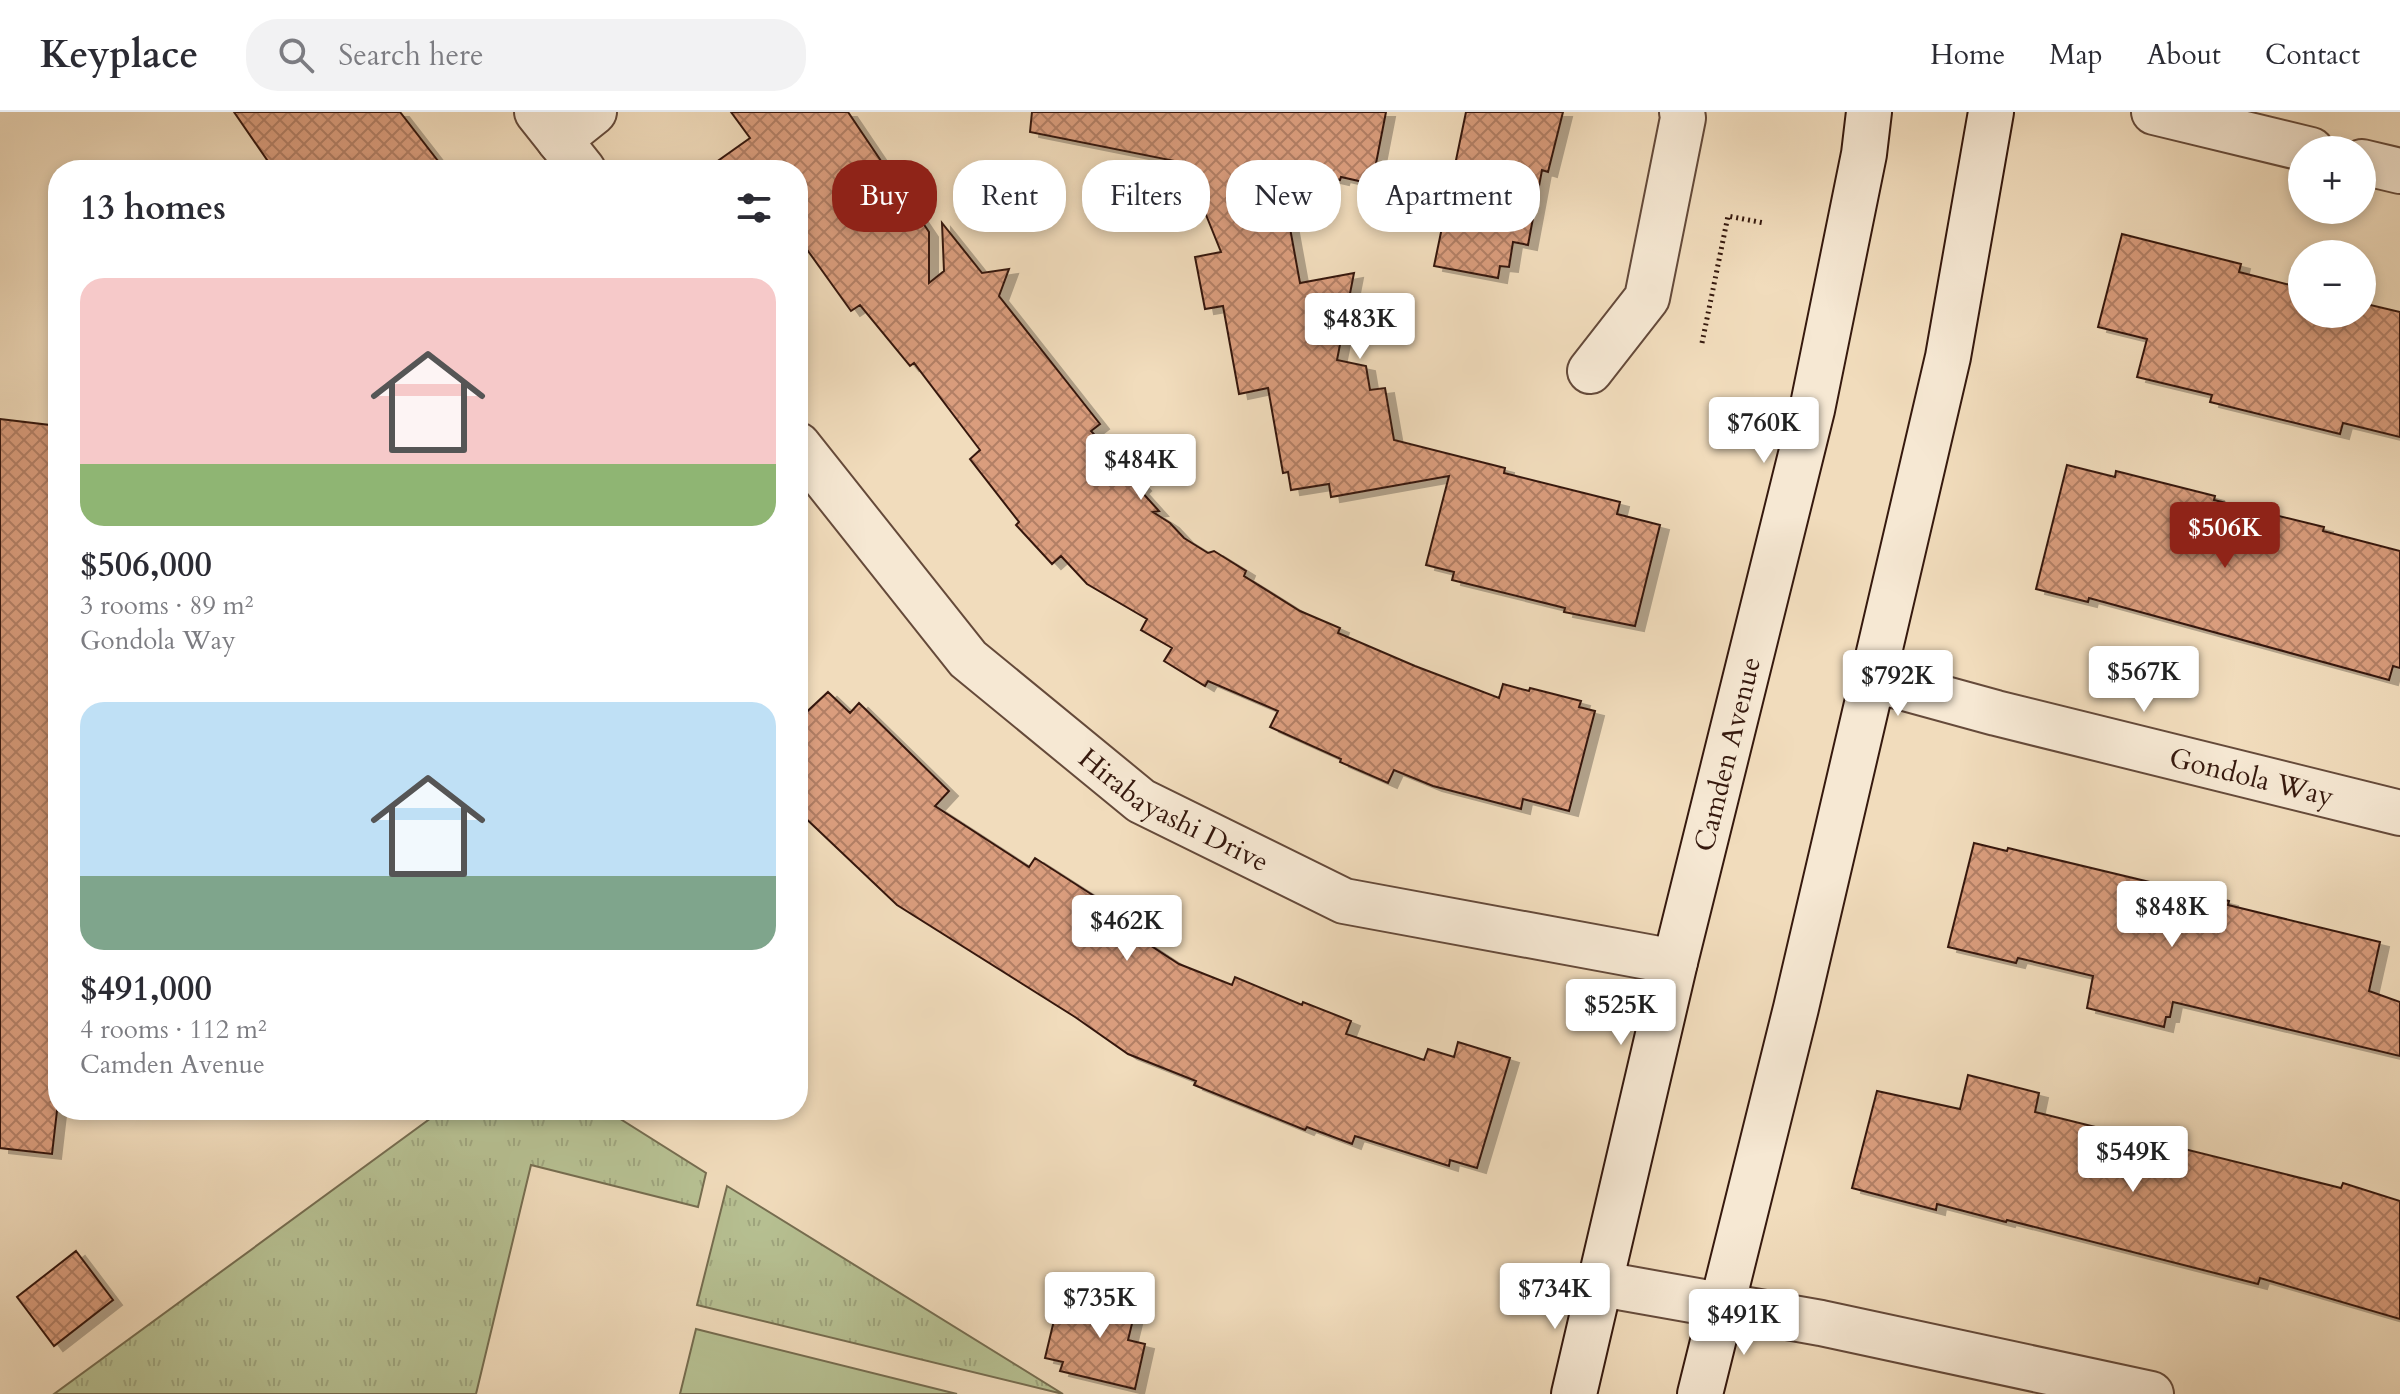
<!DOCTYPE html>
<html lang="en">
<head>
<meta charset="utf-8">
<style>
  :root { --surface:#fff; --page:#f2f2f3; --text:#2b2b33; --muted:#7c7c81; --line:#e1e1e2; --accent:#8f2418 }
  body { margin:0; font-family:Cardo,serif; background:var(--page); color:var(--text); height:100vh; display:flex; flex-direction:column; font-size:30px; white-space:nowrap }
  * { box-sizing:border-box; margin:0 }
  p { font-size:26px; color:var(--muted) }
  .icon { flex:none; width:44px; height:44px; fill:none; stroke:currentColor; stroke-width:2; stroke-linecap:round; stroke-linejoin:round }
  .map { position:relative; flex:1; overflow:hidden }
  .sheet { position:absolute; left:48px; top:48px; width:760px; height:960px; display:flex; flex-direction:column; background:var(--surface); border-radius:32px; box-shadow:0 4px 12px #0003 }
  .sheet>* { flex:none }
  .guide { position:absolute; left:832px; top:48px; width:760px; height:72px; display:flex; gap:16px }
  .controls { position:absolute; left:2288px; top:24px; display:grid; gap:16px }
  .controls a { display:grid; place-items:center; width:88px; height:88px; border-radius:50%; background:var(--surface); box-shadow:0 4px 12px #0003; font-size:40px }
  .price { position:absolute; translate:-50% -68px; padding:0 18px; border-radius:8px; background:#fff; color:#222; font-size:26px; line-height:52px; filter:drop-shadow(0 2px 4px #0008) }
  .price::after { content:''; position:absolute; left:50%; top:48px; width:24px; height:18px; margin-left:-12px; background:inherit; clip-path:polygon(0 0,100% 0,50% 100%) }
  .price.active { background:var(--accent); color:#fff }
  ul { padding:0; list-style:none }
  li { display:grid; align-content:center; gap:16px; height:424px; padding:0 32px }
  li span { display:grid; place-items:center; height:248px; border-radius:24px; color:#555 }
  li>.icon { margin-inline-start:auto }
  span .icon { width:144px; height:144px; fill:#fffc; stroke-width:1 }
  li b { font-size:34px }
  h2 { display:flex; justify-content:space-between; align-items:center; height:96px; padding:0 32px; font-size:34px }
  .chip { padding:0 28px; border-radius:32px; background:var(--surface); box-shadow:0 4px 12px #0003; font-size:28px; line-height:72px }
  .chip.active { background:var(--accent); color:#fff }
  header { display:flex; align-items:center; gap:48px; box-sizing:border-box; height:112px; padding:0 40px; background:var(--surface); border-bottom:2px solid var(--line) }
  header strong { font-size:38px }
  nav { display:flex; gap:44px; margin-inline-start:auto; font-size:28px }
  .search { width:560px; height:72px; background:var(--page); display:flex; align-items:center; gap:20px; box-sizing:border-box; padding:0 28px; border-radius:32px; color:var(--muted); font-size:30px }
  .map>svg:first-child { display:block }
</style>
</head>
<body>
<header>
<strong>Keyplace</strong>
<div class="search"><svg class="icon" aria-label="search" viewBox="0 0 24 24"><circle cx="10" cy="10" r="6"/><path d="M15 15l6 6"/></svg>Search here</div>
<nav><a>Home</a><a>Map</a><a>About</a><a>Contact</a></nav>
</header>
<div class="map">
<svg width="2400" height="1282" viewBox="0 0 2400 1282">
  <defs>
    <pattern id="grass-tufts" width="24" height="20" patternUnits="userSpaceOnUse" patternTransform="scale(2)"><rect width="24" height="20" fill="#b7c193"/><path d="M3 7l-1-3M5 7V3M7 7l1-3M15 17l-1-3M17 17v-4M19 17l1-3" fill="none" stroke="#9ea57e"/></pattern>
    <pattern id="building-cross-hatch" width="8" height="8" patternUnits="userSpaceOnUse" patternTransform="scale(2)"><rect width="8" height="8" fill="#da9d7d"/><path d="M0 0l8 8M0 8l8-8" fill="none" stroke="#b27f65"/></pattern>
    <filter id="shadow"><feDropShadow dx="9" dy="5" stdDeviation="0" flood-color="#0004"/></filter>
  </defs>
  <rect width="100%" height="100%" fill="#f1dcbc"/>
  <filter id="stains"><feTurbulence type="fractalNoise" baseFrequency=".0025" numOctaves="4"/><feColorMatrix values="0 0 0 0 .2 0 0 0 0 .09 0 0 0 0 .02 0 0 0 .5 -.17"/></filter>
  <radialGradient id="worn" r=".72"><stop offset=".6" stop-color="#630" stop-opacity="0"/><stop offset="1" stop-color="#630" stop-opacity=".3"/></radialGradient>
  <path fill="url(#grass-tufts)" stroke="#766d50" stroke-width="2" d="M 442,998 L 606,998 L 706,1061 L 698,1095 L 531,1053 L 476,1282 L 54,1282 Z
    M 727,1074 L 1063,1282 L 697,1193 Z"/>
  <path fill="#b7c193" stroke="#766d50" stroke-width="2" d="M 696,1217 L 957,1282 L 680,1282 Z"/>
  <path fill="url(#building-cross-hatch)" stroke="#36190e" stroke-width="2" filter="url(#shadow)" d="M 234,0 L 400,0 L 445,58 L 274,58 Z
    M 731,0 L 848,0 L 929,120 L 929,171 L 944,159 L 942,111 L 982,161 L 1009,157 L 999,184 L 1100,312 L 1091,319 L 1142,374 L 1139,377 L 1159,399 L 1153,400 L 1170,411 L 1184,426 L 1208,441 L 1214,439 L 1246,459 L 1244,464 L 1300,499 L 1340,516 L 1338,521 L 1415,554 L 1499,586 L 1503,572 L 1529,579 L 1530,576 L 1581,589 L 1579,595 L 1595,599 L 1569,699 L 1523,687 L 1521,697 L 1433,674 L 1394,658 L 1388,671 L 1340,650 L 1341,647 L 1270,615 L 1278,599 L 1208,569 L 1205,574 L 1164,549 L 1172,536 L 1141,518 L 1147,507 L 1087,472 L 1061,444 L 1052,452 L 1016,413 L 1019,410 L 970,347 L 980,338 L 914,251 L 910,254 L 860,193 L 851,199 L 798,125 L 798,58 L 705,58 L 750,26 Z
    M 1032,0 L 1386,0 L 1372,72 L 1341,65 L 1340,68 L 1323,64 L 1323,70 L 1280,61 L 1300,171 L 1354,161 L 1337,248 L 1366,254 L 1370,278 L 1385,276 L 1394,328 L 1505,356 L 1504,361 L 1620,390 L 1617,402 L 1660,413 L 1635,514 L 1564,500 L 1565,496 L 1452,468 L 1454,460 L 1426,453 L 1449,364 L 1331,385 L 1329,372 L 1291,378 L 1288,360 L 1283,361 L 1268,276 L 1239,282 L 1223,194 L 1205,197 L 1195,145 L 1221,140 L 1185,51 L 1030,20 Z
    M 1466,0 L 1563,0 L 1548,60 L 1542,58 L 1528,133 L 1513,130 L 1509,155 L 1500,154 L 1498,166 L 1434,154 Z
    M 2122,122 L 2241,152 L 2239,160 L 2302,176 L 2302,202 L 2362,202 L 2362,191 L 2400,200 L 2400,325 L 2343,311 L 2340,322 L 2210,290 L 2212,283 L 2137,265 L 2147,227 L 2098,215 Z
    M 0,307 L 58,314 L 58,990 L 52,1042 L 0,1036 Z
    M 2067,353 L 2115,365 L 2116,359 L 2215,384 L 2214,388 L 2324,415 L 2323,419 L 2400,439 L 2400,556 L 2393,554 L 2389,568 L 2089,486 L 2088,490 L 2036,477 Z
    M 828,580 L 850,601 L 859,591 L 949,679 L 935,694 L 1029,755 L 1035,746 L 1116,798 L 1139,814 L 1133,822 L 1179,852 L 1232,873 L 1235,865 L 1302,893 L 1303,890 L 1351,909 L 1346,922 L 1424,948 L 1428,937 L 1454,945 L 1458,930 L 1510,946 L 1477,1056 L 1450,1048 L 1449,1054 L 1355,1024 L 1352,1032 L 1307,1015 L 1305,1018 L 1194,973 L 1196,969 L 1128,942 L 1075,905 L 897,793 L 798,699 L 798,608 Z
    M 1974,731 L 2007,739 L 2008,736 L 2229,789 L 2228,793 L 2380,830 L 2369,879 L 2400,890 L 2400,944 L 2173,890 L 2170,905 L 2166,905 L 2164,915 L 2087,896 L 2093,864 L 2018,846 L 2016,851 L 1948,835 Z
    M 1968,963 L 2039,981 L 2035,1000 L 2341,1076 L 2343,1071 L 2400,1089 L 2400,1207 L 2260,1166 L 2258,1172 L 2007,1108 L 2006,1110 L 1937,1092 L 1936,1098 L 1852,1076 L 1877,979 L 1960,997 Z
    M 76,1139 L 113,1188 L 54,1234 L 17,1185 Z
    M 1101,1170 L 1140,1179 L 1128,1228 L 1145,1232 L 1135,1277 L 1060,1259 L 1063,1250 L 1045,1246 L 1056,1200 L 1092,1209 Z"/>
  <g fill="none" stroke-linecap="round" stroke-linejoin="round">
    <g stroke="#654a3a" stroke-width="48">
      <g id="street">
        <path d="M 537,0 L 583,58"/>
        <path d="M 2154,0 L 2311,38"/>
        <path d="M 559,28 L 594,0"/>
        <path d="M 2362,50 L 2400,59"/>
        <path d="M 1590,259 L 1647,186 L 1683,6 L 1682,0"/>
        <path id="s1" d="M 798,333 L 968,547 L 1141,689 L 1344,789 L 1675,850"/>
        <path id="s2" d="M 1872,567 L 1996,601 L 2400,701"/>
        <path d="M 1602,1172 L 1821,1211 L 2151,1282"/>
      </g>
    </g>
    <g stroke="#36190e" stroke-width="48">
      <g id="secondary">
        <path id="s3" d="M 1574,1282 L 1675,850 L 1812,298 L 1864,42 L 1869,0"/>
        <path d="M 1700,1282 L 1796,896 L 1948,245 L 1991,0"/>
      </g>
    </g>
    <path stroke="#36190e" stroke-width="5" stroke-dasharray="2 4" stroke-linecap="butt" d="M 1702,231 L 1728,104 L 1764,111"/>
    <use href="#street" stroke="#f6e8d3" stroke-width="44"/>
    <use href="#secondary" stroke="#f6e8d3" stroke-width="44"/>
  </g>
  <g text-anchor="middle" stroke-width="6" stroke-linejoin="round" paint-order="stroke">
    <g font-size="28" fill="#36190e" stroke="#f6e8d3">
      <text dy="10" stroke="none"><textPath href="#s3" startOffset="658">Camden Avenue</textPath></text>
      <text dy="10" stroke="none"><textPath href="#s2" startOffset="392">Gondola Way</textPath></text>
      <text dy="10" stroke="none"><textPath href="#s1" startOffset="530">Hirabayashi Drive</textPath></text>
    </g>
  </g>
  <rect width="100%" height="100%" filter="url(#stains)"/>
  <rect width="100%" height="100%" fill="url(#worn)"/>
</svg>
<div class="controls">
<a>+</a>
<a>−</a>
</div>
<b class="price" style="left:1360px;top:249px">$483K</b>
<b class="price" style="left:1764px;top:353px">$760K</b>
<b class="price" style="left:1141px;top:390px">$484K</b>
<b class="price active" style="left:2225px;top:458px">$506K</b>
<b class="price" style="left:2144px;top:602px">$567K</b>
<b class="price" style="left:1898px;top:606px">$792K</b>
<b class="price" style="left:2172px;top:837px">$848K</b>
<b class="price" style="left:1127px;top:851px">$462K</b>
<b class="price" style="left:1621px;top:935px">$525K</b>
<b class="price" style="left:2133px;top:1082px">$549K</b>
<b class="price" style="left:1555px;top:1219px">$734K</b>
<b class="price" style="left:1100px;top:1228px">$735K</b>
<b class="price" style="left:1744px;top:1245px">$491K</b>
<div class="guide">
<a class="chip active">Buy</a>
<a class="chip">Rent</a>
<a class="chip">Filters</a>
<a class="chip">New</a>
<a class="chip">Apartment</a>
</div>
<section class="sheet">
<h2>13 homes<svg class="icon" aria-label="filters" viewBox="0 0 24 24"><path d="M4 7h16M4 17h16"/><circle cx="9" cy="7" r="2"/><circle cx="15" cy="17" r="2"/></svg></h2>
<ul>
<li><span style="background:linear-gradient(#f6c9c9 75%,#8fb573 0)"><svg class="icon" aria-label="home" viewBox="0 0 24 24"><path d="M3 11l9-7 9 7M6 9v11h12V9"/></svg></span><div><b>$506,000</b><p>3 rooms · 89 m²</p><p>Gondola Way</p></div></li>
<li><span style="background:linear-gradient(#bfe0f5 70%,#7fa58c 0)"><svg class="icon" aria-label="home" viewBox="0 0 24 24"><path d="M3 11l9-7 9 7M6 9v11h12V9"/></svg></span><div><b>$491,000</b><p>4 rooms · 112 m²</p><p>Camden Avenue</p></div></li>
</ul>
</section>
</div>
</body>
</html>
